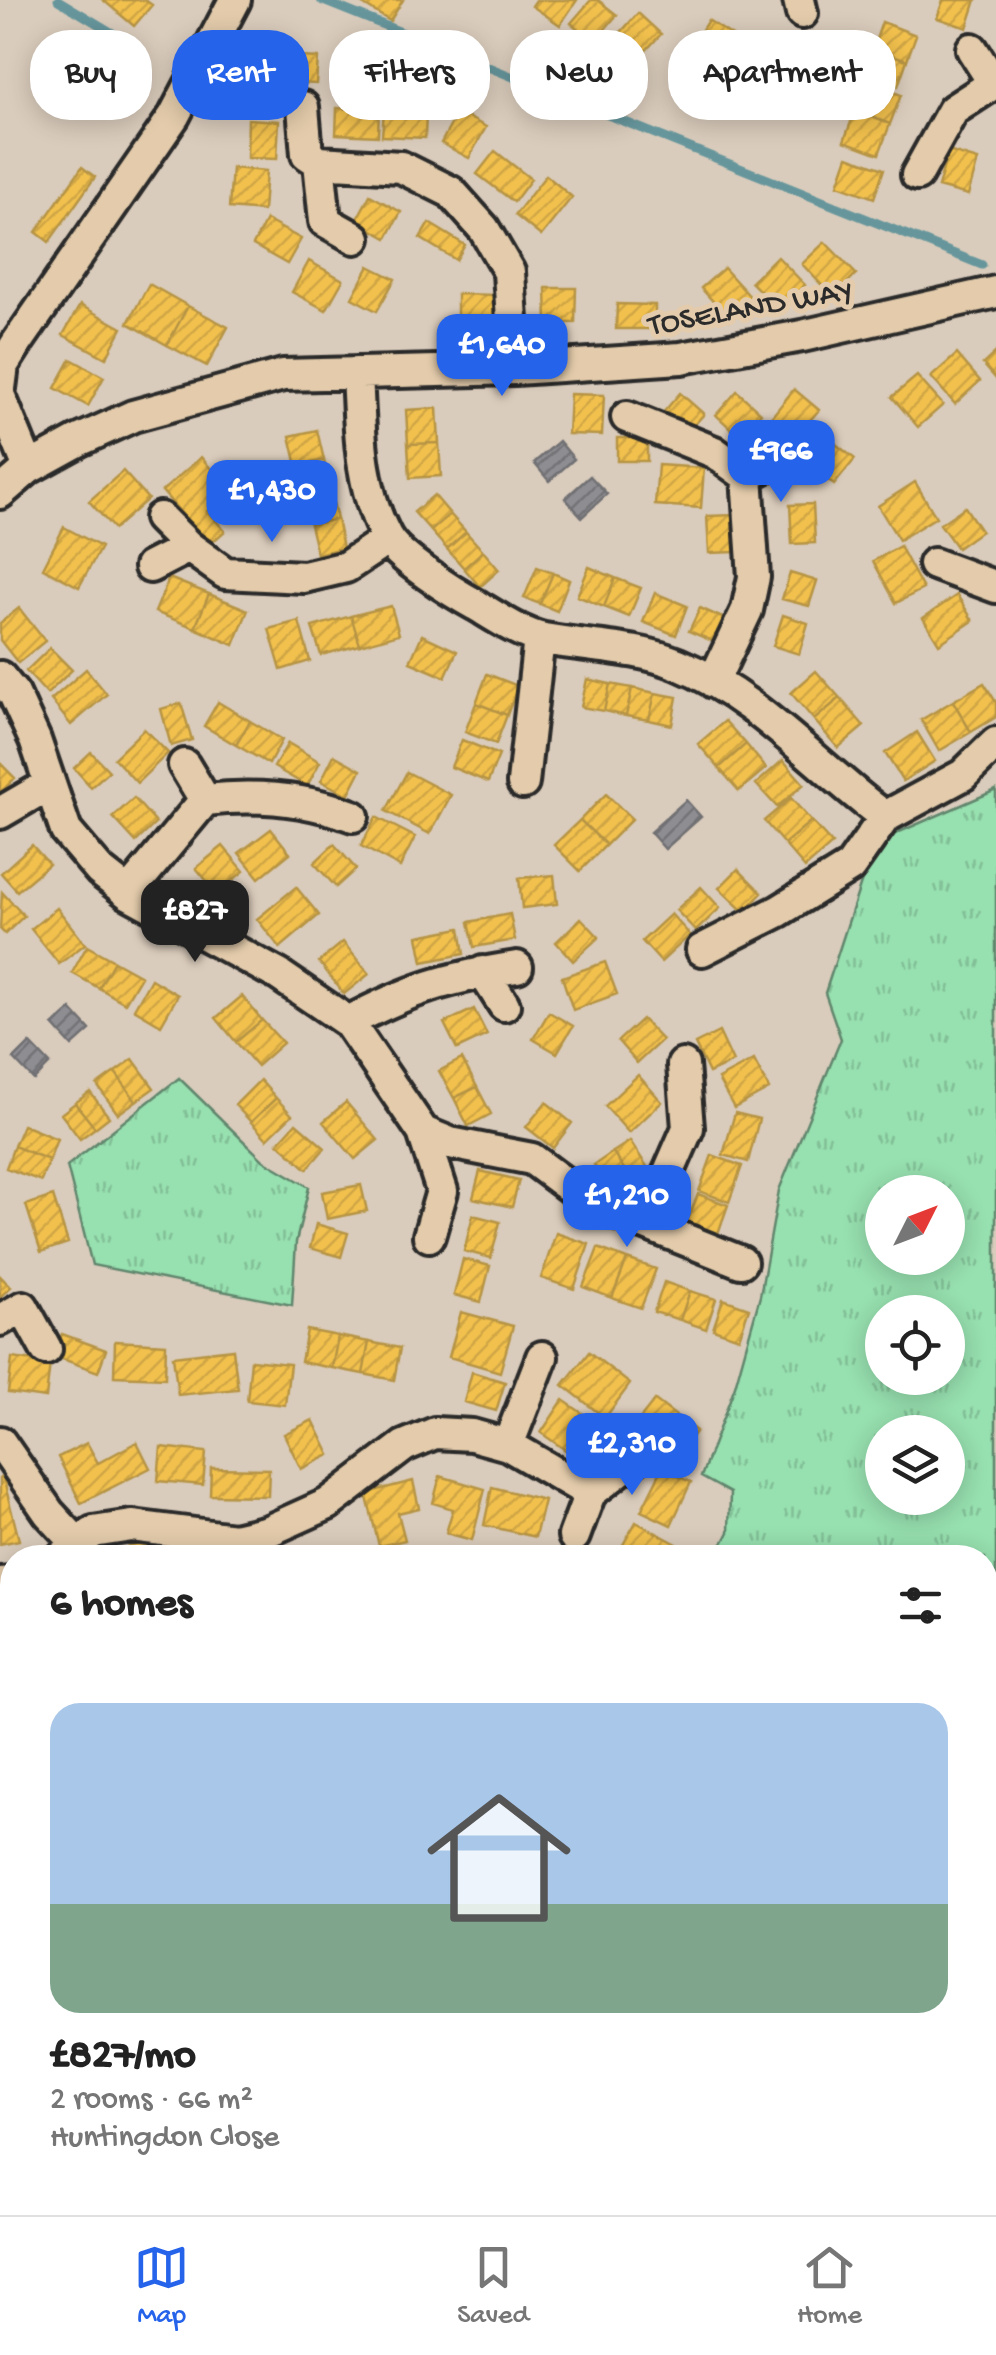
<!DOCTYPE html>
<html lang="en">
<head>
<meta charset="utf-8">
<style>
  :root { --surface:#fff; --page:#f2f2f2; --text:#222; --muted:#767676; --line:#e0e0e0; --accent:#2563eb }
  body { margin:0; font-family:"Gochi Hand",sans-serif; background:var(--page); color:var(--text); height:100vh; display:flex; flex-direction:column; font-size:38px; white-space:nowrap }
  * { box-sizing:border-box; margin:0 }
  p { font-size:32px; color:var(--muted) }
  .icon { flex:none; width:55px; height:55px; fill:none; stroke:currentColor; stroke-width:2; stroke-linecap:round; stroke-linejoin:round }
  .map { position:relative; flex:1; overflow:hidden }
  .details { position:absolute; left:0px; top:1545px; width:998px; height:670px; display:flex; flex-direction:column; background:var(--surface); border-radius:40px 40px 0 0; box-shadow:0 5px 25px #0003 }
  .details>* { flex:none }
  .guide { position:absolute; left:30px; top:30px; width:938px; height:90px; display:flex; gap:20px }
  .needle { width:65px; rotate:48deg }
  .fabs { position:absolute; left:865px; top:1175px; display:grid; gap:20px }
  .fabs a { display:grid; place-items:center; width:100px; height:100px; border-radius:50%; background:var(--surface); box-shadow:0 5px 25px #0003; font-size:50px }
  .price { position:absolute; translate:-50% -85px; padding:0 22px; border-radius:20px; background:var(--accent); color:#fff; font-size:32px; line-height:65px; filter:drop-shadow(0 2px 5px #0008) }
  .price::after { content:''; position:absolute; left:50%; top:60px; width:30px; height:22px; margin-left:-15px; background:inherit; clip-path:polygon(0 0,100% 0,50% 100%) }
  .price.on { background:#222; color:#fff }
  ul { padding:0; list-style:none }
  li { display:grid; align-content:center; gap:20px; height:530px; padding:0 50px }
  li span { display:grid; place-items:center; height:310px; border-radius:30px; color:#555 }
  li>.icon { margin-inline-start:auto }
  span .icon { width:180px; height:180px; fill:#fffc; stroke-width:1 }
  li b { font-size:42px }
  h2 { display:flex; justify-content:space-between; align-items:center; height:120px; padding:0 50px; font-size:42px }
  .tag { padding:0 35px; border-radius:40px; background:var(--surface); box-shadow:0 5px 25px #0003; font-size:35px; line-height:90px }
  .tag.on { background:var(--accent); color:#fff }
  .dock { display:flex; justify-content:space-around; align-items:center; height:140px; border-top:2px solid var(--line); background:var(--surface); font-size:28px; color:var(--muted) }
  .dock a { display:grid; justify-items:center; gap:5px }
  .dock .on { color:var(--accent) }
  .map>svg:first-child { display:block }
</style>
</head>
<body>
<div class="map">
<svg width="996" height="2215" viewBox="0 0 996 2215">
  <defs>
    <pattern id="park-tufts" width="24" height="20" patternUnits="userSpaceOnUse" patternTransform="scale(2.5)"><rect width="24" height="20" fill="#97e0af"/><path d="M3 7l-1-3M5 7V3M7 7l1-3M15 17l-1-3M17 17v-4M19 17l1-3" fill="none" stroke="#82c097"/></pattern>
    <pattern id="homes-hatch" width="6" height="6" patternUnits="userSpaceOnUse" patternTransform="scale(2.5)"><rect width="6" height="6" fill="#f2c14e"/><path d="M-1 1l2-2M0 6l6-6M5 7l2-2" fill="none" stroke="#d0a644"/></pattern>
    <pattern id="industry-hatch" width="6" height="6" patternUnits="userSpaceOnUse" patternTransform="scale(2.5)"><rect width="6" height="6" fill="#8d8d92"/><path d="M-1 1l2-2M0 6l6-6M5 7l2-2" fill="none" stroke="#737377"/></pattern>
  </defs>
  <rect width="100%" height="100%" fill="#daccbc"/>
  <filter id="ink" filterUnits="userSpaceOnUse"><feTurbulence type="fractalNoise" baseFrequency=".01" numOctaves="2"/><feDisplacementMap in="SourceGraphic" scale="20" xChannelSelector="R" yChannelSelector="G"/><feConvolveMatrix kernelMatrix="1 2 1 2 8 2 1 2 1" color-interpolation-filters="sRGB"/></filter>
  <g filter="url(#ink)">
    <path fill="url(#park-tufts)" stroke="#61866d" stroke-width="2.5" fill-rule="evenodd" d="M 996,790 L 996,2215 L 94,2215 L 100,2202 L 985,2202 L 985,1558 L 716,1557 L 729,1532 L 730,1493 L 701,1477 L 735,1386 L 760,1296 L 779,1190 L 841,1039 L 825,993 L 874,843 ZM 882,1192 L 948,1192 L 948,1258 L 882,1258 ZM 882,1312 L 948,1312 L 948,1378 L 882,1378 ZM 882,1432 L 948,1432 L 948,1498 L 882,1498 Z
      M 179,1078 L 263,1160 L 309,1187 L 296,1242 L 292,1305 L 92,1265 L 67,1166 Z"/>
    <path fill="url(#homes-hatch)" stroke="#b69444" stroke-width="2.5" d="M 103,0 L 145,0 L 152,5 L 134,26 Z
      M 356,0 L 403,0 L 390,21 Z
      M 536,0 L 577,0 L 560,25 L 532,6 Z
      M 591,0 L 598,0 L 617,15 L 594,42 L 571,23 Z
      M 943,0 L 976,0 L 967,28 L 937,18 Z
      M 638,13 L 661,34 L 638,59 L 615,39 Z
      M 708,20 L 734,37 L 713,69 L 687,53 Z
      M 882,22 L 916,35 L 907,60 L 873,48 Z
      M 745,39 L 775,53 L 761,86 L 730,73 Z
      M 787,47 L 818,58 L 804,95 L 774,84 Z
      M 873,48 L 907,60 L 898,86 L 864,74 Z
      M 283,56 L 318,58 L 316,84 L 282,82 Z
      M 866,81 L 901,95 L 890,124 L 855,111 Z
      M 337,108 L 379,111 L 378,136 L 336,134 Z
      M 384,110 L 426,112 L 425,138 L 382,136 Z
      M 855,111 L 890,124 L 879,154 L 844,141 Z
      M 458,112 L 486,127 L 469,158 L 441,143 Z
      M 248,119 L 279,121 L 277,159 L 247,158 Z
      M 495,151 L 531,179 L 514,202 L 477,174 Z
      M 948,151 L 978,160 L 968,195 L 938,187 Z
      M 848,156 L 884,169 L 874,198 L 838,185 Z
      M 82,167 L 95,177 L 49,242 L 36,232 Z
      M 232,168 L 266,171 L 263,211 L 229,208 Z
      M 546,175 L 572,197 L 541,236 L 515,215 Z
      M 370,195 L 401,212 L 387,238 L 356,221 Z
      M 266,220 L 301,239 L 287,264 L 253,245 Z
      M 429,223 L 465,245 L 456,260 L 420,238 Z
      M 825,242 L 856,274 L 833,297 L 802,264 Z
      M 777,256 L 805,285 L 779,310 L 751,282 Z
      M 309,261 L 343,280 L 326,310 L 292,292 Z
      M 369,266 L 395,279 L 377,311 L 352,298 Z
      M 724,268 L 753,300 L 730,320 L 701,288 Z
      M 149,284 L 188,306 L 167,345 L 128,323 Z
      M 546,288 L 576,288 L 575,323 L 547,323 Z
      M 457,294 L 497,295 L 497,332 L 457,332 Z
      M 617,304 L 655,305 L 655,329 L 616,329 Z
      M 80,305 L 122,328 L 106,358 L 63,335 Z
      M 188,306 L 228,327 L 207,366 L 167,345 Z
      M 996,352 L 996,379 L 983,364 Z
      M 957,354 L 980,381 L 955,404 L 931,377 Z
      M 71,359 L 104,377 L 88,406 L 55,388 Z
      M 917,376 L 943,405 L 918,427 L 892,397 Z
      M 794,389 L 819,410 L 793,440 L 769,420 Z
      M 737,391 L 761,413 L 740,437 L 716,415 Z
      M 680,393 L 704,414 L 685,435 L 661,415 Z
      M 570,394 L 604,395 L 602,435 L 568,434 Z
      M 437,408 L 439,443 L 408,444 L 406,410 Z
      M 317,430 L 324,460 L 297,466 L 290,436 Z
      M 823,434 L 855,459 L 834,485 L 803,460 Z
      M 617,438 L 647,438 L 647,461 L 617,461 Z
      M 439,443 L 441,476 L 410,478 L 408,444 Z
      M 201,457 L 230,491 L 207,511 L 225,531 L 209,545 L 162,491 Z
      M 324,460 L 330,489 L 304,495 L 297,466 Z
      M 658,465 L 704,468 L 701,508 L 655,505 Z
      M 123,471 L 148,499 L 114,529 L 89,501 Z
      M 915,482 L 936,517 L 899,540 L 878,506 Z
      M 330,489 L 337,519 L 310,525 L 304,495 Z
      M 434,495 L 450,514 L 431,531 L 414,512 Z
      M 813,504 L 815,543 L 792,544 L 790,505 Z
      M 965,507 L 981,531 L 957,548 L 940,524 Z
      M 450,514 L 466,532 L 447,549 L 431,531 Z
      M 736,515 L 737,552 L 709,553 L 707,516 Z
      M 337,519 L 343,548 L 317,554 L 310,525 Z
      M 64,527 L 101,547 L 79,587 L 43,568 Z
      M 466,532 L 483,551 L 464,568 L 447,549 Z
      M 900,546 L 923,589 L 896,603 L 873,561 Z
      M 483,551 L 499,570 L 480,587 L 464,568 Z
      M 537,567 L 553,573 L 540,604 L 524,598 Z
      M 589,567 L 615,578 L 604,607 L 577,596 Z
      M 553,573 L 569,580 L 557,611 L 540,604 Z
      M 790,573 L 817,581 L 809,606 L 782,599 Z
      M 169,578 L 209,594 L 195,628 L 155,612 Z
      M 615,578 L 641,588 L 629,617 L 604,607 Z
      M 655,593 L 687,606 L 676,635 L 643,622 Z
      M 209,594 L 248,610 L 234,645 L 195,628 Z
      M 957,595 L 973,621 L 939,644 L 923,618 Z
      M 391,606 L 399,634 L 360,645 L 351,616 Z
      M 19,608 L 45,641 L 18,663 L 0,640 L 0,623 Z
      M 700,608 L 727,620 L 717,643 L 689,631 Z
      M 783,615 L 808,623 L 799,654 L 773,646 Z
      M 351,616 L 360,645 L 321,655 L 312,627 Z
      M 299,621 L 310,661 L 281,670 L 269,629 Z
      M 422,635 L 457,651 L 445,677 L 410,662 Z
      M 50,648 L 72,670 L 47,694 L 26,671 Z
      M 86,669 L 107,694 L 71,725 L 51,700 Z
      M 816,671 L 840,698 L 814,720 L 791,693 Z
      M 487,674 L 518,686 L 507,715 L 476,703 Z
      M 587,679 L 610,684 L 604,711 L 581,707 Z
      M 984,683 L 996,702 L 996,717 L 971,732 L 953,701 Z
      M 610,684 L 632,688 L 626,716 L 604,711 Z
      M 632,688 L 655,693 L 649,720 L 626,716 Z
      M 655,693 L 677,697 L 672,725 L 649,720 Z
      M 840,698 L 864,726 L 838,748 L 814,720 Z
      M 953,701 L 971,732 L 939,751 L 921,720 Z
      M 218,702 L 250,721 L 236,745 L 204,726 Z
      M 181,703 L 192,740 L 171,746 L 161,709 Z
      M 476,703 L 507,715 L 496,744 L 465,732 Z
      M 250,721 L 282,740 L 269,764 L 236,745 Z
      M 725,721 L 746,744 L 719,768 L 698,744 Z
      M 144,729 L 168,753 L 137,783 L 114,758 Z
      M 917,732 L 935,761 L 903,781 L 885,753 Z
      M 462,740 L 499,755 L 488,782 L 451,767 Z
      M 288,743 L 320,762 L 307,786 L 274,767 Z
      M 746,744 L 766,768 L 739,791 L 719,768 Z
      M 91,752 L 109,771 L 91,787 L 74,768 Z
      M 334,755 L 361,770 L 348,795 L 321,781 Z
      M 783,760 L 804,784 L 777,807 L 756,784 Z
      M 0,763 L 15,778 L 0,793 Z
      M 407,772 L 451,795 L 430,834 L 386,811 Z
      M 606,794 L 632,819 L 606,845 L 580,820 Z
      M 134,798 L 156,823 L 136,842 L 113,817 Z
      M 791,798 L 811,821 L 784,844 L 764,821 Z
      M 376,817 L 415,837 L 400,867 L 361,846 Z
      M 580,820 L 606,845 L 580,871 L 554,845 Z
      M 811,821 L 832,844 L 805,868 L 784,844 Z
      M 271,829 L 290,853 L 259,878 L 239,853 Z
      M 334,844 L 356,869 L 336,887 L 314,863 Z
      M 32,845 L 49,864 L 17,891 L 1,873 Z
      M 223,846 L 244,871 L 217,893 L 196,868 Z
      M 738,869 L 762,893 L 744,912 L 719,888 Z
      M 554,875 L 557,904 L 522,908 L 519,878 Z
      M 296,887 L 319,915 L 280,948 L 257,919 Z
      M 701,887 L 720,908 L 696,931 L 676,910 Z
      M 176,891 L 212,900 L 208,916 L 172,907 Z
      M 2,892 L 24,916 L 5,934 L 0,929 Z
      M 57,908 L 85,944 L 59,964 L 31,929 Z
      M 510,914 L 515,940 L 474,947 L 469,922 Z
      M 671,914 L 690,935 L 661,962 L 642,941 Z
      M 581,918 L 599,937 L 573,961 L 556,942 Z
      M 460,928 L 464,954 L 423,962 L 418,936 Z
      M 343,942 L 369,974 L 344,994 L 319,962 Z
      M 87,946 L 114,961 L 99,988 L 72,973 Z
      M 114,961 L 141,976 L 125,1003 L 99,988 Z
      M 605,962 L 617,994 L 573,1010 L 562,977 Z
      M 151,979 L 178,995 L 161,1025 L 134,1009 Z
      M 242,996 L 262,1020 L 236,1042 L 216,1018 Z
      M 474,1009 L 487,1035 L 457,1049 L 444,1023 Z
      M 549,1012 L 573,1026 L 557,1053 L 533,1039 Z
      M 642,1019 L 662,1040 L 637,1063 L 618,1041 Z
      M 262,1020 L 283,1043 L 257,1066 L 236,1042 Z
      M 719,1032 L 733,1062 L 709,1073 L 695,1044 Z
      M 133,1059 L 154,1088 L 136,1101 L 115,1072 Z
      M 462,1059 L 477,1087 L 454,1098 L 439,1071 Z
      M 754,1060 L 769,1089 L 734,1108 L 718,1079 Z
      M 115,1072 L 136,1101 L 118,1114 L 97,1085 Z
      M 638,1075 L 662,1102 L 629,1133 L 605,1106 Z
      M 260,1080 L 276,1098 L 251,1122 L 235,1105 Z
      M 477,1087 L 491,1114 L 468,1126 L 454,1098 Z
      M 90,1092 L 109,1117 L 95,1128 L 75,1103 Z
      M 276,1098 L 292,1115 L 267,1139 L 251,1122 Z
      M 346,1102 L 378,1140 L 355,1159 L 323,1122 Z
      M 546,1102 L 572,1123 L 553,1148 L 526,1127 Z
      M 75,1103 L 95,1128 L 80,1139 L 61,1114 Z
      M 735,1113 L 759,1119 L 748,1162 L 723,1155 Z
      M 296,1123 L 325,1148 L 307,1169 L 278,1143 Z
      M 23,1125 L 57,1139 L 49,1160 L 14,1146 Z
      M 630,1141 L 654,1177 L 636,1188 L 613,1152 Z
      M 14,1146 L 49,1160 L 41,1181 L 6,1168 Z
      M 613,1152 L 636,1188 L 617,1201 L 594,1165 Z
      M 712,1155 L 742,1166 L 729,1202 L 699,1191 Z
      M 480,1171 L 519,1180 L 512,1207 L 473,1198 Z
      M 361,1185 L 367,1211 L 327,1219 L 322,1192 Z
      M 698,1194 L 728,1205 L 715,1242 L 684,1230 Z
      M 53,1196 L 68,1243 L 41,1252 L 26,1205 Z
      M 473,1215 L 500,1222 L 491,1258 L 464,1251 Z
      M 316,1224 L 348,1233 L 341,1257 L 310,1248 Z
      M 556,1233 L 589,1244 L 574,1289 L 541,1278 Z
      M 598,1248 L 627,1259 L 612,1298 L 583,1287 Z
      M 463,1259 L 490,1266 L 481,1302 L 454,1295 Z
      M 627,1259 L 656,1269 L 641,1308 L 612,1298 Z
      M 0,1276 L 11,1287 L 0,1297 Z
      M 664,1282 L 690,1291 L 680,1320 L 654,1312 Z
      M 690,1291 L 716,1299 L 706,1329 L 680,1320 Z
      M 723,1299 L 749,1308 L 739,1338 L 713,1329 Z
      M 461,1312 L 513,1326 L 500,1372 L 449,1357 Z
      M 307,1330 L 338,1336 L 332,1368 L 301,1362 Z
      M 62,1334 L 106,1350 L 98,1372 L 54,1356 Z
      M 338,1336 L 369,1342 L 363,1374 L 332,1368 Z
      M 115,1341 L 166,1344 L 165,1378 L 114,1376 Z
      M 369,1342 L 400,1348 L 394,1380 L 363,1374 Z
      M 233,1349 L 238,1389 L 178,1395 L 173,1356 Z
      M 589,1352 L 630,1384 L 605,1418 L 563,1385 Z
      M 12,1358 L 50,1363 L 46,1398 L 8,1393 Z
      M 251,1360 L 290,1364 L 285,1405 L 247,1401 Z
      M 472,1372 L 505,1382 L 496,1411 L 464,1402 Z
      M 563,1400 L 607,1430 L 584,1463 L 541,1433 Z
      M 655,1400 L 696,1431 L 677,1455 L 636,1424 Z
      M 313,1420 L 330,1455 L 301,1469 L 284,1434 Z
      M 137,1442 L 150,1468 L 81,1503 L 58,1457 L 87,1443 L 98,1463 Z
      M 161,1447 L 206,1452 L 203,1485 L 158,1481 Z
      M 211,1468 L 269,1469 L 268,1496 L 210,1495 Z
      M 662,1469 L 691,1482 L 671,1525 L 641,1511 Z
      M 440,1476 L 485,1489 L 472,1540 L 446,1533 L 453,1509 L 433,1503 Z
      M 3,1477 L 19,1540 L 0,1544 L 0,1478 Z
      M 413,1481 L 419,1508 L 398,1513 L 405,1540 L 379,1546 L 366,1493 Z
      M 492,1487 L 544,1500 L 535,1537 L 484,1525 Z
      M 636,1522 L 677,1544 L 670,1558 L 616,1557 Z
      M 143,1538 L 156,1558 L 121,1558 L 119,1554 Z
      M 273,1551 L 273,1558 L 230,1558 L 230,1552 Z
      M 0,1781 L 5,1781 L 5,1825 L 0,1825 Z
      M 0,1887 L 12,1887 L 12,1925 L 0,1925 Z
      M 12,2176 L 12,2199 L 3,2193 Z
      M 0,2203 L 22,2215 L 0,2215 Z"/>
    <path fill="url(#industry-hatch)" stroke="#707073" stroke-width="2.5" d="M 559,441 L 574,459 L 549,481 L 534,463 Z
      M 590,476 L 607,494 L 582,517 L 565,498 Z
      M 686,800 L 701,817 L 665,849 L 650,832 Z
      M 71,1009 L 90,1030 L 72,1046 L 53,1025 Z
      M 30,1043 L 50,1064 L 34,1080 L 14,1059 Z"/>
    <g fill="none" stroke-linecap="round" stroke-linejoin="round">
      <path stroke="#66969c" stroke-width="9" d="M 58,0 L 126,41
        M 321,0 L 982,265"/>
      <g stroke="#2b2b2b" stroke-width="38">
        <path id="street" d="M 799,0 L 802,13
          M 972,49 L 993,82
          M 303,107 L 307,154 L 319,162
          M 917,175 L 953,110 L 996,82
          M 355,238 L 325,221 L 319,162 L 401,167 L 451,192 L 484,229 L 509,272 L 515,369
          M 357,373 C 360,429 359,485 386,536 C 398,558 454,593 476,605 C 496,617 521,634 544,639 C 588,647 636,647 678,664 C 758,697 816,766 885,817 L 850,867 L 779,911 L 702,950
          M 0,388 L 3,365 L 17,343 L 174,116 L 235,0
          M 0,397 L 29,468
          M 627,417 L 714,452 L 747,476 L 754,577 L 747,610 L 713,682
          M 747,476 L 777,460
          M 0,493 L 29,468 L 78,441 L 133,416 L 283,375 L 515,369 L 681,358 L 802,336 L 996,292
          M 160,518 L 189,547 L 225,573 L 304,577 L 346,567 L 388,539
          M 934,564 L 996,587
          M 150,567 L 189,547
          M 0,677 L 14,694 L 35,740 L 66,831 L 100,871 L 128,893 L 279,975 L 348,1022 L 423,1132 L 442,1191 L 429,1236
          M 184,765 L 205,800
          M 523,783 L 539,638
          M 0,813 L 48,785
          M 885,817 L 963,775 L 996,743
          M 128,893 L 205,800 C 256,794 305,798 353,816
          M 483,972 L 504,1005
          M 348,1022 C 411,989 447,978 517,967
          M 423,1132 L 450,1143 L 532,1159 L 595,1206 L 646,1224 L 688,1128 L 683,1065
          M 646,1224 L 741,1262
          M 0,1320 L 23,1307 L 46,1349
          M 0,1442 L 49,1513 L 76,1542
          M 508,1445 L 542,1357
          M 590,1493 L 638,1456
          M 61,1558 L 93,1532 L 132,1526 L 234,1539 L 268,1531 L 328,1504 L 404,1446 L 435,1433 L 472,1435 L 508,1445 L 590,1493 L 574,1536
          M 0,1583 L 12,1582
          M 0,1731 L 12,1729
          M 0,1998 L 12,2058
          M 0,2107 L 12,2088"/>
      </g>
      <use href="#street" stroke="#e3cbab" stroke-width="30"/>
    </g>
  </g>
  <g text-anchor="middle" stroke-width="10" stroke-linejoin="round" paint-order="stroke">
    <g font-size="32" fill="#2b2b2b" stroke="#e3cbab">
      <text transform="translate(750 305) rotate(-10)" y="11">TOSELAND WAY</text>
    </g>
  </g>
</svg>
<div class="fabs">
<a><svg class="needle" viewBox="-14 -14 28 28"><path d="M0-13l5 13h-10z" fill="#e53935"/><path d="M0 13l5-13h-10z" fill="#767676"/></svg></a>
<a><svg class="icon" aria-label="locate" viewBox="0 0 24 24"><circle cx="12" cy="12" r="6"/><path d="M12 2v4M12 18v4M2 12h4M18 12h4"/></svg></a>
<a><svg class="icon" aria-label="layers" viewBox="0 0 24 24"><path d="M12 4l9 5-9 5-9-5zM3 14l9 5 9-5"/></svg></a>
</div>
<b class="price" style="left:502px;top:399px">£1,640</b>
<b class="price" style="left:781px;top:505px">£966</b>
<b class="price" style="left:272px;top:545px">£1,430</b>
<b class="price on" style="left:195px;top:965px">£827</b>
<b class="price" style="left:627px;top:1250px">£1,210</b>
<b class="price" style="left:632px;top:1498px">£2,310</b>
<div class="guide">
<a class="tag">Buy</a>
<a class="tag on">Rent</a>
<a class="tag">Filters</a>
<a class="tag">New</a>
<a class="tag">Apartment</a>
</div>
<section class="details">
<h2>6 homes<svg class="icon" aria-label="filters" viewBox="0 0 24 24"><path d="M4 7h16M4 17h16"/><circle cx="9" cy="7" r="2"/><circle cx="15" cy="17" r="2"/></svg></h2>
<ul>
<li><span style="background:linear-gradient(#a9c7e8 65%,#7fa58c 0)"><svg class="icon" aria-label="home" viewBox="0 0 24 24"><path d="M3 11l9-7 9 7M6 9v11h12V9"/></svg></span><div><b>£827/mo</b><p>2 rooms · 66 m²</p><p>Huntingdon Close</p></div></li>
</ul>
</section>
</div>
<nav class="dock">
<a class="on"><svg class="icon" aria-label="map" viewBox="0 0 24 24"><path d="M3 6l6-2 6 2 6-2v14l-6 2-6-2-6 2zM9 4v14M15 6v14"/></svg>Map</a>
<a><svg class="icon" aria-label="saved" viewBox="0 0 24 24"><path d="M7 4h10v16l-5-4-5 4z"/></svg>Saved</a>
<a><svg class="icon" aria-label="home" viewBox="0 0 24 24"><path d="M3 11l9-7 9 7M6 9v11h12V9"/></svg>Home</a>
</nav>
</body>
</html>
